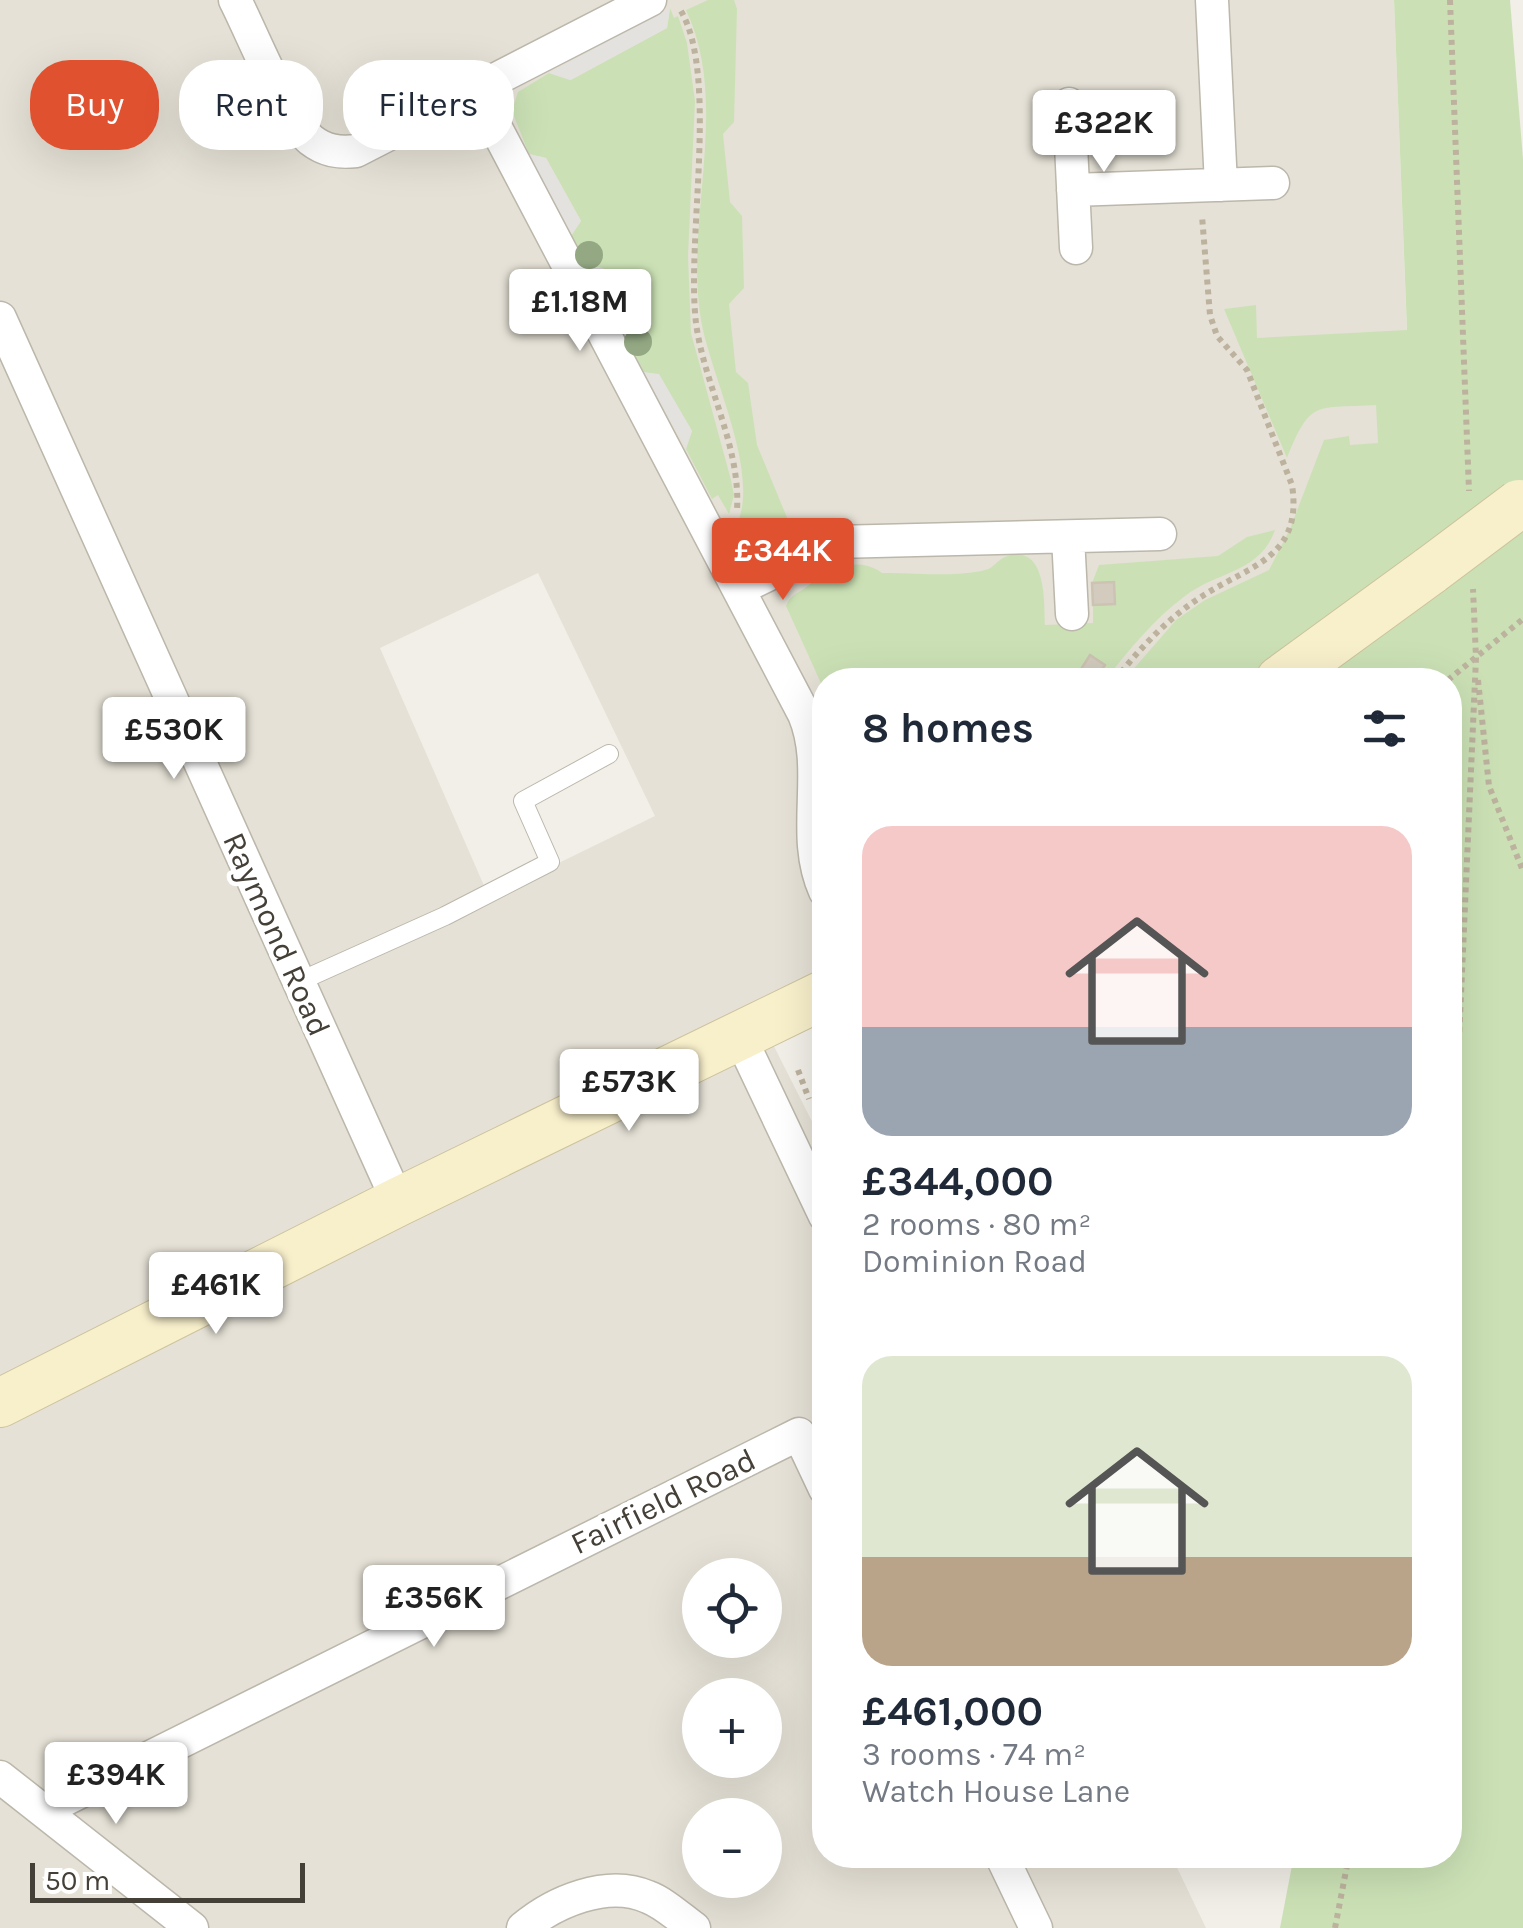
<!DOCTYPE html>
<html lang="en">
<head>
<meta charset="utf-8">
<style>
  :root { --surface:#fff; --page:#f2f2f3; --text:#1f2937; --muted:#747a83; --accent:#e05130 }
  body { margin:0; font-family:Karla,sans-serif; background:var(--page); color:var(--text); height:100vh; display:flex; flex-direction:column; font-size:38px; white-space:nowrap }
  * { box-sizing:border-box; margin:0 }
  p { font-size:32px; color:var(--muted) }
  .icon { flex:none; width:55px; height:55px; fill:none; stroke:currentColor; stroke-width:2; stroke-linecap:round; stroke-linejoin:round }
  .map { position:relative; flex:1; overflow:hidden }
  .sheet { position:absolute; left:812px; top:668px; width:650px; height:1200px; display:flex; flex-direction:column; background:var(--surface); border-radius:40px; box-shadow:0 10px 40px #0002 }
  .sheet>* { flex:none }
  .hud { position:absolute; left:30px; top:60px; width:632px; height:90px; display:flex; gap:20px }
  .fabs { position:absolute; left:682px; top:1558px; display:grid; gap:20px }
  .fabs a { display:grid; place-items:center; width:100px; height:100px; border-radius:50%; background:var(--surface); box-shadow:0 10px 40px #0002; font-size:50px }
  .scale { position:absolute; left:30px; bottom:25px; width:275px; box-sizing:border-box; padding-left:10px; border:5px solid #443f37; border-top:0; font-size:28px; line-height:35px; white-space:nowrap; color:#443f37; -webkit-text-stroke:8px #fff; paint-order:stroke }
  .price { position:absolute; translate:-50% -85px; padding:0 22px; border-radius:10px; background:#fff; color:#222; font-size:32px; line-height:65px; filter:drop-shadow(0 2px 5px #0008) }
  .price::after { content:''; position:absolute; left:50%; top:60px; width:30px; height:22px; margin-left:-15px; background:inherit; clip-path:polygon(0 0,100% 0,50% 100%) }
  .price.on { background:var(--accent); color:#fff }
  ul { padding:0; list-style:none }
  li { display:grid; align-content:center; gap:20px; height:530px; padding:0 50px }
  li span { display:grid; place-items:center; height:310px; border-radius:30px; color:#555 }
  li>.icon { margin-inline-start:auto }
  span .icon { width:180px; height:180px; fill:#fffc; stroke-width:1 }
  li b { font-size:42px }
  h2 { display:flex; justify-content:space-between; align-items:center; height:120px; padding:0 50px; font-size:42px }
  .pill { padding:0 35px; border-radius:40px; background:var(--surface); box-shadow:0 10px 40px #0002; font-size:35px; line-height:90px }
  .pill.on { background:var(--accent); color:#fff }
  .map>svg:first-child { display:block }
</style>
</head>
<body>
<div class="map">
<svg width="1523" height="1928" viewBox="0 0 1523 1928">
  <rect width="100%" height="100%" fill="#f1efe7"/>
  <path fill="#e5e1d6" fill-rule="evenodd" d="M 0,0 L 1394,0 L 1414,513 L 1246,680 L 825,680 L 825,966 L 755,1009 L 825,1147 L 825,1855 L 1171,1855 L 1206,1928 L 0,1928 ZM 538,573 L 655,816 L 489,897 L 380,648 ZM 700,1575 L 765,1575 L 765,1640 L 700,1640 ZM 700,1695 L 765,1695 L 765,1760 L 700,1760 ZM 700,1815 L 765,1815 L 765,1880 L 700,1880 Z"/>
  <path fill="#cbe1b5" d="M 708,0 L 734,0 L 737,9 L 734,122 L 723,134 L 730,202 L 742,216 L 744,288 L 729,304 L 736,372 L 748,383 L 757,445 L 793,532 L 772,546 L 754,546 L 736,526 C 762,475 710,375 701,320 C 684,219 731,105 686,10 Z
    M 1394,0 L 1510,0 L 1523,159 L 1523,1928 L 1280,1928 L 1294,1855 L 1450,1855 L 1450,680 L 1320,680 L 1417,560 L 1246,680 L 1124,680 L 1176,620 L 1205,600 L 1269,570 L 1290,529 L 1324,440 L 1349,436 L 1350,445 L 1378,443 L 1376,405 C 1316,409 1311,398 1287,458 L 1224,309 L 1256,305 L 1257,338 L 1407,330 Z
    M 670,8 L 674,18 L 678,16 L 687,43 L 695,101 L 688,256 L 691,333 L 731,480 L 734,495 L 729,514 L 718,495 L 712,499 L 686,449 L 692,431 L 659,375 L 643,372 L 627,343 L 633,325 L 603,268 L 586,265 L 571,236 L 581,221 L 546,158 L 529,154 L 512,111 L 518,92 L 549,73 L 571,80 L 667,28 Z
    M 1275,530 C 1260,573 1218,571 1185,596 C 1154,619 1129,650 1105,680 L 825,680 L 825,692 L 786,606 C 790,594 800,593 809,585 C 830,569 857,555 882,573 C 914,572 954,578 985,570 C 993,569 997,560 1005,557 C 1047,542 1044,601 1045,625 L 1093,623 L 1093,605 L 1115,603 L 1114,582 L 1092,583 L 1099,565 L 1218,556 L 1247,537 Z"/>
  <path fill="#e3e2df" d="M 670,8 L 667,28 L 570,80 L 549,73 Z
    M 529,154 L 546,158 L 581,221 L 571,236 Z
    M 586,266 L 603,268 L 633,325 L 626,343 Z
    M 643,372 L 659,374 L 692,431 L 686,448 Z"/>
  <path fill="#d2cbbe" stroke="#ccc3b2" stroke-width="2.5" d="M 1114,582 L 1115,604 L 1093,605 L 1092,583 Z
    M 1090,655 L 1105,665 L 1095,680 L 1081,680 L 1076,677 Z"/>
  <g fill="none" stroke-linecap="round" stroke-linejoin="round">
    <g stroke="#bcb7ab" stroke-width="20">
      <path id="lane" d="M 298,982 L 445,916 L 550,862 L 523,801 L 609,754"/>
    </g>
    <g stroke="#bcb7ab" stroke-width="35">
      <path id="street" d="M 235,0 C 252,33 286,119 311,140 C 325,151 339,153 356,151 L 650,0
        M 1212,0 L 1221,185
        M 476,90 L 804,714 C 828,771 799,834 825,891
        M 1069,104 L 1076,248
        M 1073,190 L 1273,183
        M 0,318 L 398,1202
        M 1068,537 L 1072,614
        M 739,589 L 835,542 L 1160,534
        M 740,1037 L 825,1216
        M 0,1777 L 192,1928
        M 44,1810 L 799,1434 L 825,1489
        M 1001,1855 L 1036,1928
        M 523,1928 C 554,1902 607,1879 648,1897 C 664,1903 680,1918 694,1928"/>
    </g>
    <g stroke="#ccc29c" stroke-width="50">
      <path id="secondary" d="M 1280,680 L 1431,570
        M 0,1403 L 398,1202 L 825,994"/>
    </g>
    <path stroke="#bcb29e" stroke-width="6" stroke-dasharray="5 5" stroke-linecap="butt" d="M 1450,0 L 1469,491
      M 681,11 C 719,77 686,239 696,323 C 704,385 741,446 737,510
      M 1115,680 C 1140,648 1170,616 1204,595 C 1251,565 1303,557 1292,485 L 1247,370 L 1217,336 L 1210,315 L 1202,216
      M 1448,680 L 1523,619
      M 1478,680 L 1489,786 L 1523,871
      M 798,1070 L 809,1099
      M 1450,1242 L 1476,658 L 1473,589
      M 1335,1928 L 1349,1855"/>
    <use href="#lane" stroke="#fff" stroke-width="18"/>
    <use href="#street" stroke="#fff" stroke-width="32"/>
    <use href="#secondary" stroke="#f8efcb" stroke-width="48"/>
    <g stroke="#ccc29c" stroke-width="50" stroke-linecap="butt">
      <path id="secondary-bridge" d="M 1431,570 L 1519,504"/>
    </g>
    <use href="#secondary-bridge" stroke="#f8efcb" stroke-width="48"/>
  </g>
  <g fill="#93a883">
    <circle cx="589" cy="255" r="14"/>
    <circle cx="638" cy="342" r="14"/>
  </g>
  <g text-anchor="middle" stroke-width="9" stroke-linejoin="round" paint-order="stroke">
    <g font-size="32" fill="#443f37" stroke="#fff">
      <text transform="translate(277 934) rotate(66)" y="11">Raymond Road</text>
      <text transform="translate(663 1501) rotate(-26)" y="11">Fairfield Road</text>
    </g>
  </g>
</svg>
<div class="fabs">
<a><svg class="icon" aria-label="locate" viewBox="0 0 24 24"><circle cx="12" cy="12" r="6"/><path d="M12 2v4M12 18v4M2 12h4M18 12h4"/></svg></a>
<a>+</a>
<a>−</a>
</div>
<div class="scale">50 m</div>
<b class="price" style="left:1104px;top:175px">£322K</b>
<b class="price" style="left:580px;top:354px">£1.18M</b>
<b class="price on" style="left:783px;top:603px">£344K</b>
<b class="price" style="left:174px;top:782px">£530K</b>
<b class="price" style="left:629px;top:1134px">£573K</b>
<b class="price" style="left:216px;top:1337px">£461K</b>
<b class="price" style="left:434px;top:1650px">£356K</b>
<b class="price" style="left:116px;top:1827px">£394K</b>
<div class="hud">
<a class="pill on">Buy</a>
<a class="pill">Rent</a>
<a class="pill">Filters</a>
</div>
<section class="sheet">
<h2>8 homes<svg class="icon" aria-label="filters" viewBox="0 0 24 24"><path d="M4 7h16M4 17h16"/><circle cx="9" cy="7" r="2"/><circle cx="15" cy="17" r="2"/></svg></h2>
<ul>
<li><span style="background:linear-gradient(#f6c9c9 65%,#9aa5b1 0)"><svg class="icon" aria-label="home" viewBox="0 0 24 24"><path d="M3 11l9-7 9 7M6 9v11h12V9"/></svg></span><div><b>£344,000</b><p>2 rooms · 80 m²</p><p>Dominion Road</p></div></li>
<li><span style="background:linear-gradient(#dfe7d0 65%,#b9a48a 0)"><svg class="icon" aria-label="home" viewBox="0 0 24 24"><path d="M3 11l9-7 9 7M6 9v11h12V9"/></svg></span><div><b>£461,000</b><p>3 rooms · 74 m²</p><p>Watch House Lane</p></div></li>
</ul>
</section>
</div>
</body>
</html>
